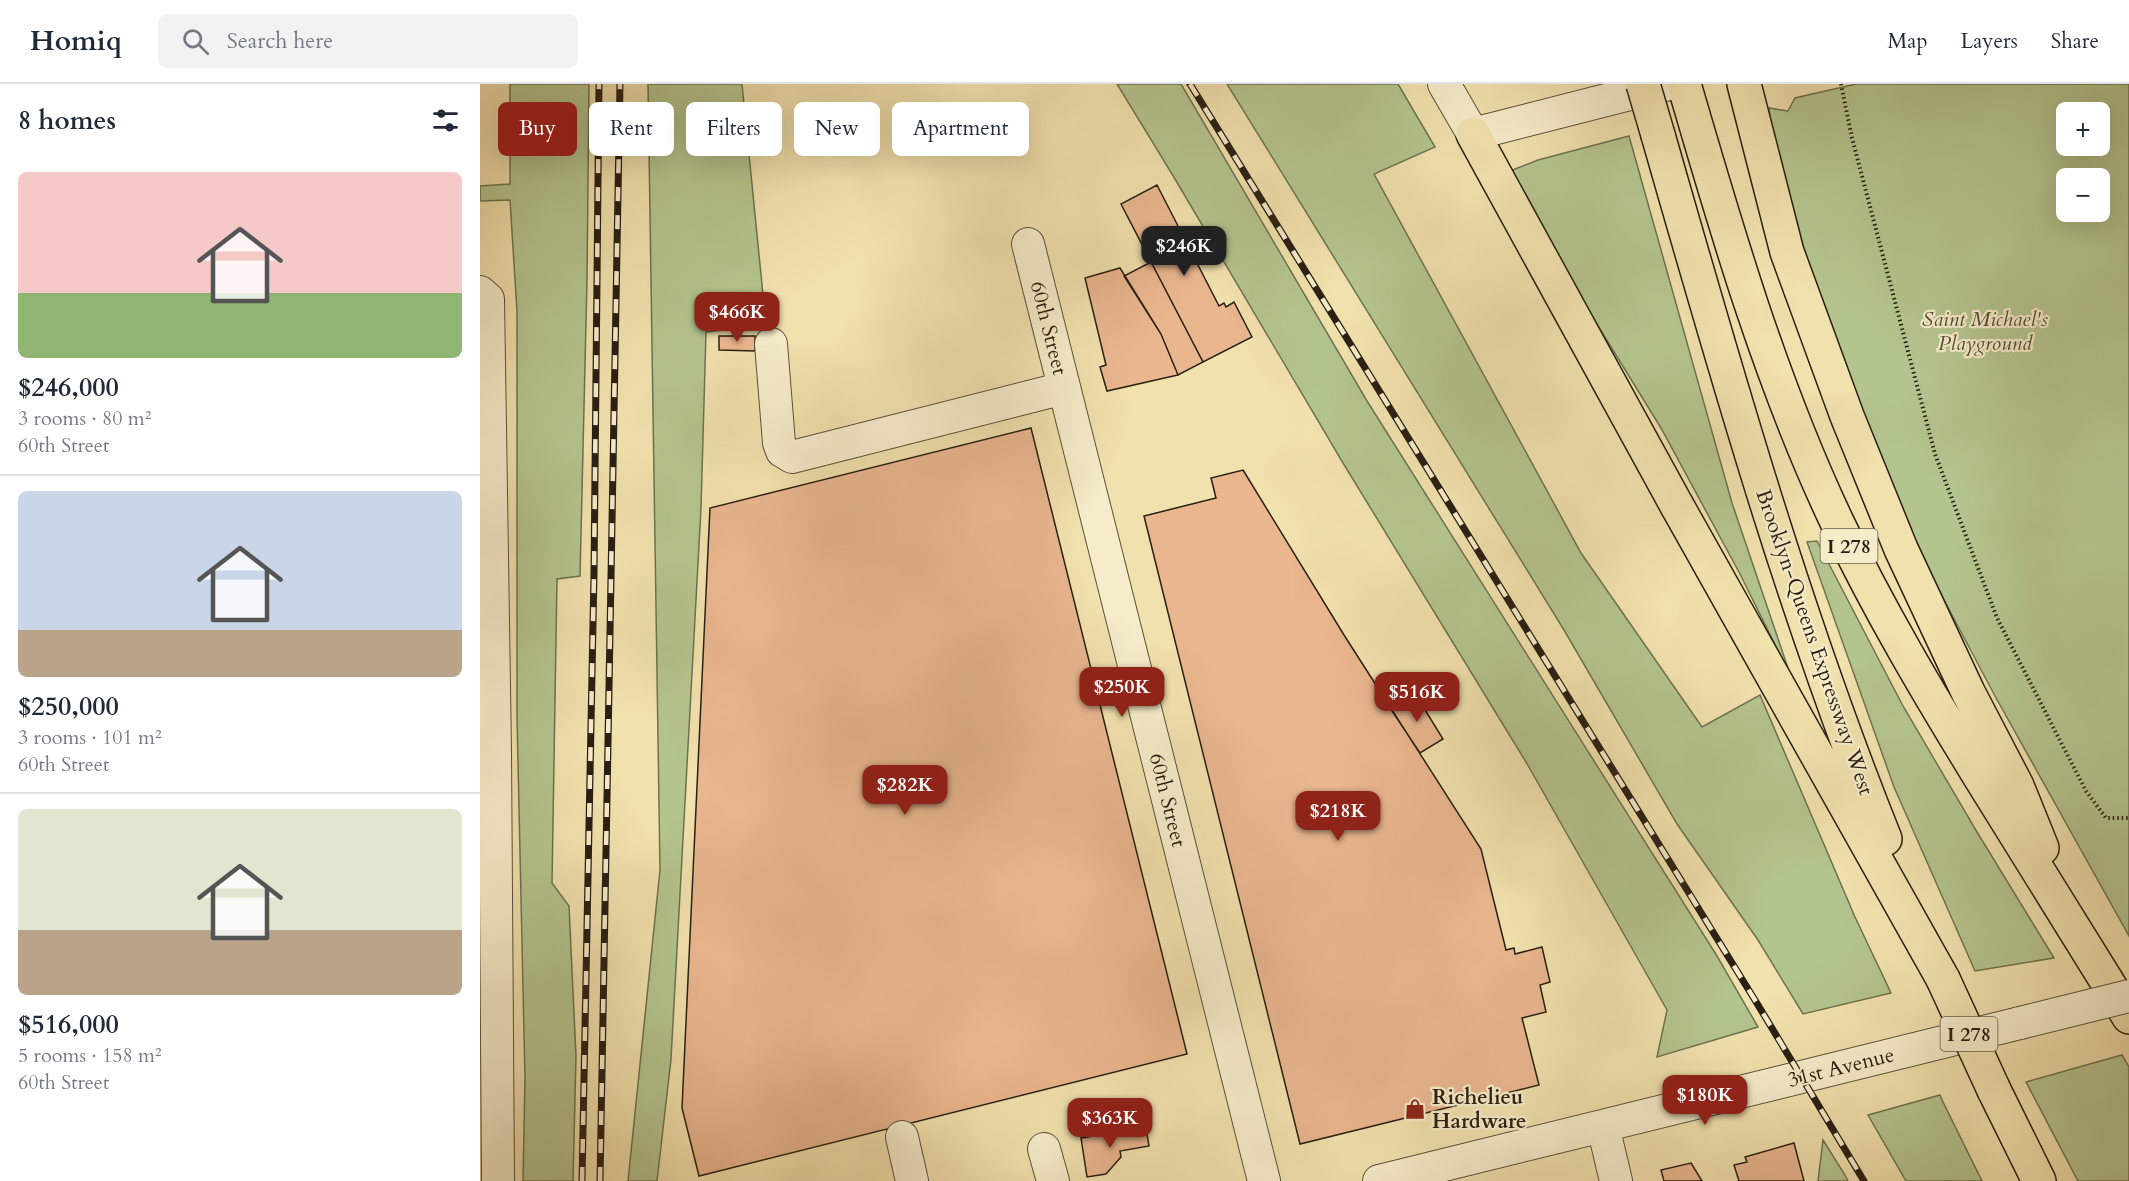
<!DOCTYPE html>
<html lang="en">
<head>
<meta charset="utf-8">
<style>
  :root { --surface:#fff; --page:#f2f2f3; --text:#1f2937; --muted:#747a83; --line:#e0e1e3; --accent:#8f2418 }
  body { margin:0; font-family:Cardo,serif; background:var(--page); color:var(--text); height:100vh; display:flex; flex-direction:column; font-size:22px; white-space:nowrap }
  * { box-sizing:border-box; margin:0 }
  p { font-size:20px; color:var(--muted) }
  .icon { flex:none; width:33px; height:33px; fill:none; stroke:currentColor; stroke-width:2; stroke-linecap:round; stroke-linejoin:round }
  .map { position:relative; flex:1; overflow:hidden }
  .sheet { display:flex; flex-direction:column; background:var(--surface); width:480px }
  .sheet>* { flex:none }
  .top-card { position:absolute; left:18px; top:18px; width:570px; height:54px; display:flex; gap:12px }
  .fabs { position:absolute; left:1576px; top:18px; display:grid; gap:12px }
  .fabs a { display:grid; place-items:center; width:54px; height:54px; border-radius:9px; background:var(--surface); box-shadow:0 6px 24px #0002; font-size:30px }
  .price { position:absolute; translate:-50% -51px; padding:0 14px; border-radius:12px; background:var(--accent); color:#fff; font-size:20px; line-height:39px; filter:drop-shadow(0 2px 3px #0008) }
  .price::after { content:''; position:absolute; left:50%; top:36px; width:18px; height:14px; margin-left:-9px; background:inherit; clip-path:polygon(0 0,100% 0,50% 100%) }
  .price.selected { background:#222; color:#fff }
  ul { padding:0; list-style:none }
  li { display:grid; align-content:center; gap:12px; height:318px; padding:0 18px }
  li+li { border-top:2px solid var(--line) }
  li span { display:grid; place-items:center; height:186px; border-radius:9px; color:#555 }
  li>.icon { margin-inline-start:auto }
  span .icon { width:108px; height:108px; fill:#fffc; stroke-width:1 }
  li b { font-size:26px }
  h2 { display:flex; justify-content:space-between; align-items:center; height:72px; padding:0 18px; font-size:26px }
  .pill { padding:0 21px; border-radius:9px; background:var(--surface); box-shadow:0 6px 24px #0002; font-size:21px; line-height:54px }
  .pill.selected { background:var(--accent); color:#fff }
  header { display:flex; align-items:center; gap:36px; box-sizing:border-box; height:84px; padding:0 30px; background:var(--surface); border-bottom:2px solid var(--line) }
  header strong { font-size:28px }
  nav { display:flex; gap:33px; margin-inline-start:auto; font-size:21px }
  .search { width:420px; height:54px; background:var(--page); display:flex; align-items:center; gap:15px; box-sizing:border-box; padding:0 21px; border-radius:9px; color:var(--muted); font-size:22px }
  main { display:flex; flex:1; min-height:0 }
  .map>svg:first-child { display:block }
</style>
</head>
<body>
<header>
<strong>Homiq</strong>
<div class="search"><svg class="icon" aria-label="search" viewBox="0 0 24 24"><circle cx="10" cy="10" r="6"/><path d="M15 15l6 6"/></svg>Search here</div>
<nav><a>Map</a><a>Layers</a><a>Share</a></nav>
</header>
<main>
<section class="sheet">
<h2>8 homes<svg class="icon" aria-label="filters" viewBox="0 0 24 24"><path d="M4 7h16M4 17h16"/><circle cx="9" cy="7" r="2"/><circle cx="15" cy="17" r="2"/></svg></h2>
<ul>
<li><span style="background:linear-gradient(#f6c9c9 65%,#8fb573 0)"><svg class="icon" aria-label="home" viewBox="0 0 24 24"><path d="M3 11l9-7 9 7M6 9v11h12V9"/></svg></span><div><b>$246,000</b><p>3 rooms · 80 m²</p><p>60th Street</p></div></li>
<li><span style="background:linear-gradient(#c9d6e8 75%,#b9a48a 0)"><svg class="icon" aria-label="home" viewBox="0 0 24 24"><path d="M3 11l9-7 9 7M6 9v11h12V9"/></svg></span><div><b>$250,000</b><p>3 rooms · 101 m²</p><p>60th Street</p></div></li>
<li><span style="background:linear-gradient(#dfe7d0 65%,#b9a48a 0)"><svg class="icon" aria-label="home" viewBox="0 0 24 24"><path d="M3 11l9-7 9 7M6 9v11h12V9"/></svg></span><div><b>$516,000</b><p>5 rooms · 158 m²</p><p>60th Street</p></div></li>
</ul>
</section>
<div class="map">
<svg width="1649" height="1097" viewBox="0 0 1649 1097">
  <rect width="100%" height="100%" fill="#f1e1ad"/>
  <filter id="stains"><feTurbulence type="fractalNoise" baseFrequency=".00333" numOctaves="4"/><feColorMatrix values="0 0 0 0 .2 0 0 0 0 .09 0 0 0 0 .02 0 0 0 .5 -.17"/></filter>
  <radialGradient id="worn" r=".72"><stop offset=".6" stop-color="#630" stop-opacity="0"/><stop offset="1" stop-color="#630" stop-opacity=".3"/></radialGradient>
  <path fill="#b4c48e" stroke="#6e7250" stroke-width="1.5" fill-rule="evenodd" d="M 30,0 L 109,0 L 107,196 L 100,492 L 77,495 L 72,799 L 89,822 L 96,972 L 93,1097 L 43,1097 L 45,994 L 37,634 L 37,227 L 30,116 L 0,117 L 0,102 L 30,100 Z
    M 168,0 L 262,0 L 286,241 L 226,248 L 221,424 L 191,975 L 177,1097 L 148,1097 L 180,786 Z
    M 637,0 L 701,0 L 887,317 L 1237,872 L 1278,943 L 1177,973 L 1187,926 L 1046,678 L 863,379 L 692,90 Z
    M 747,0 L 918,0 L 955,63 L 894,90 L 1101,469 L 1222,643 L 1280,611 L 1375,833 L 1411,909 L 1323,930 L 1278,856 L 1197,740 L 1084,546 Z
    M 1376,0 L 1649,0 L 1649,852 L 1515,612 L 1446,482 L 1403,384 L 1324,181 L 1292,51 L 1289,24 L 1308,27 L 1315,14 ZM 1587,28 L 1620,28 L 1620,62 L 1587,62 ZM 1587,94 L 1620,94 L 1620,128 L 1587,128 Z
    M 1149,52 L 1252,419 L 1311,593 L 1260,490 L 1181,344 L 1036,109 L 1030,87 L 1058,76 Z
    M 1337,457 L 1423,622 L 1497,748 L 1574,874 L 1495,887 L 1414,703 L 1327,458 Z
    M 1642,971 L 1649,983 L 1649,1097 L 1598,1097 L 1546,998 Z
    M 1460,1011 L 1463,1018 L 1502,1097 L 1426,1097 L 1388,1031 Z
    M 1343,1056 L 1365,1091 L 1368,1097 L 1338,1097 Z"/>
  <path fill="#e9b68e" stroke="#291f13" stroke-width="1.5" d="M 677,101 L 739,222 L 744,219 L 746,223 L 754,218 L 772,253 L 723,278 L 641,120 Z
    M 671,178 L 723,278 L 698,291 L 681,250 L 644,192 Z
    M 640,184 L 681,250 L 698,291 L 627,307 L 620,283 L 626,281 L 605,194 Z
    M 239,252 L 275,252 L 275,267 L 239,266 Z
    M 551,344 L 707,970 L 219,1092 L 202,1024 L 230,424 Z
    M 763,386 L 864,551 L 1001,765 L 1026,866 L 1034,864 L 1035,870 L 1062,863 L 1070,898 L 1060,901 L 1066,928 L 1042,934 L 1059,1001 L 820,1060 L 664,432 L 736,414 L 731,394 Z
    M 934,608 L 963,655 L 940,669 L 910,624 Z
    M 666,1044 L 669,1062 L 640,1067 L 641,1073 L 626,1090 L 607,1093 L 601,1054 Z
    M 1314,1059 L 1324,1097 L 1259,1097 L 1254,1081 L 1267,1078 L 1265,1073 Z
    M 1211,1079 L 1222,1097 L 1184,1097 L 1181,1086 Z"/>
  <g fill="none" stroke-linecap="round" stroke-linejoin="round">
    <g stroke="#5b503a" stroke-width="34">
      <path id="minor" d="M 964,0 L 993,50 L 1189,0
        M 548,160 L 784,1097
        M 0,208 L 8,215 L 15,667 L 18,1097
        M 291,260 L 299,359 L 302,367 L 312,373 L 584,304
        M 1123,1042 L 1136,1097
        M 422,1053 L 432,1097
        M 564,1065 L 573,1097
        M 899,1097 L 1540,939"/>
    </g>
    <g stroke="#291f13" stroke-width="36">
      <path id="highway" d="M 1204,0 C 1247,148 1291,299 1357,438 C 1399,526 1449,610 1500,693 C 1549,773 1599,853 1649,933
        M 1264,0 L 1307,168 L 1367,332 L 1421,465 L 1488,608 L 1537,702 L 1562,764
        M 993,50 L 1196,420 L 1463,895
        M 1178,51 C 1246,288 1313,526 1405,755
        M 1514,1006 L 1559,1097"/>
    </g>
    <path stroke="#291f13" stroke-width="4" stroke-dasharray="1.5 3" stroke-linecap="butt" d="M 1361,0 L 1372,54 L 1455,370 L 1517,534 L 1606,707 L 1626,734 L 1649,734"/>
    <use href="#minor" stroke="#f6ecca" stroke-width="32"/>
    <use href="#highway" stroke="#f1e1ad" stroke-width="33"/>
    <g stroke="#291f13" stroke-width="7">
      <path id="rail" d="M 710,0 L 1278,921 L 1384,1097
        M 102,1097 L 114,489 L 119,0
        M 120,1097 L 140,0"/>
    </g>
    <use href="#rail" stroke="#f6ecca" stroke-width="4.5" stroke-dasharray="14" stroke-linecap="butt"/>
    <g stroke="#5b503a" stroke-width="34" stroke-linecap="butt">
      <path id="minor-bridge" d="M 1540,939 L 1649,912"/>
    </g>
    <g stroke="#291f13" stroke-width="36" stroke-linecap="butt">
      <path id="highway-bridge" d="M 1163,0 L 1178,51
        M 1463,895 L 1514,1006"/>
    </g>
    <use href="#minor-bridge" stroke="#f6ecca" stroke-width="32"/>
    <use href="#highway-bridge" stroke="#f1e1ad" stroke-width="33"/>
  </g>
  <defs>
    <g id="shop-bare" transform="scale(1.62)"><path d="M-5-2.5h2.3a2.7 3.5 0 0 1 5.4 0H5L5.5 6h-11ZM-1.5-2.5h3a1.5 2.3 0 0 0-3 0Z" fill="#8f2418" stroke="#f6ecca" stroke-width="2.5" paint-order="stroke"/></g>
  </defs>
  <g fill-rule="evenodd">
    <use href="#shop-bare" x="935" y="1025"/>
  </g>
  <g text-anchor="middle" stroke-width="4.5" stroke-linejoin="round" paint-order="stroke">
    <g fill="#f6ecca" stroke="#665c4a" stroke-width="1.5">
      <rect x="1340.5" y="445" width="57" height="34" rx="4.5"/>
      <rect x="1460.5" y="933" width="57" height="34" rx="4.5"/>
    </g>
    <g font-size="20" font-weight="bold" fill="#291f13">
      <text x="1369" y="469">I 278</text>
      <text x="1489" y="957">I 278</text>
    </g>
    <g font-size="21" font-style="italic" fill="#535138" stroke="#f6ecca">
      <text x="1505" y="242">Saint Michael's<tspan x="1505" dy="24">Playground</tspan></text>
    </g>
    <g font-size="21" fill="#291f13" stroke="#f6ecca">
      <text transform="translate(569 244) rotate(76)" y="7">60th Street</text>
      <text transform="translate(1335 558) rotate(71)" y="7">Brooklyn-Queens Expressway West</text>
      <text transform="translate(688 716) rotate(76)" y="7">60th Street</text>
      <text transform="translate(1361 983) rotate(-14)" y="7">31st Avenue</text>
    </g>
    <g font-size="21" font-weight="bold" fill="#291f13" stroke="#f6ecca" text-anchor="start">
      <text x="952" y="1020">Richelieu<tspan x="952" dy="24">Hardware</tspan></text>
    </g>
  </g>
  <rect width="100%" height="100%" filter="url(#stains)"/>
  <rect width="100%" height="100%" fill="url(#worn)"/>
</svg>
<div class="fabs">
<a>+</a>
<a>−</a>
</div>
<b class="price selected" style="left:704px;top:193px">$246K</b>
<b class="price" style="left:257px;top:259px">$466K</b>
<b class="price" style="left:642px;top:634px">$250K</b>
<b class="price" style="left:937px;top:639px">$516K</b>
<b class="price" style="left:425px;top:732px">$282K</b>
<b class="price" style="left:858px;top:758px">$218K</b>
<b class="price" style="left:1225px;top:1042px">$180K</b>
<b class="price" style="left:630px;top:1065px">$363K</b>
<div class="top-card">
<a class="pill selected">Buy</a>
<a class="pill">Rent</a>
<a class="pill">Filters</a>
<a class="pill">New</a>
<a class="pill">Apartment</a>
</div>
</div>
</main>
</body>
</html>
